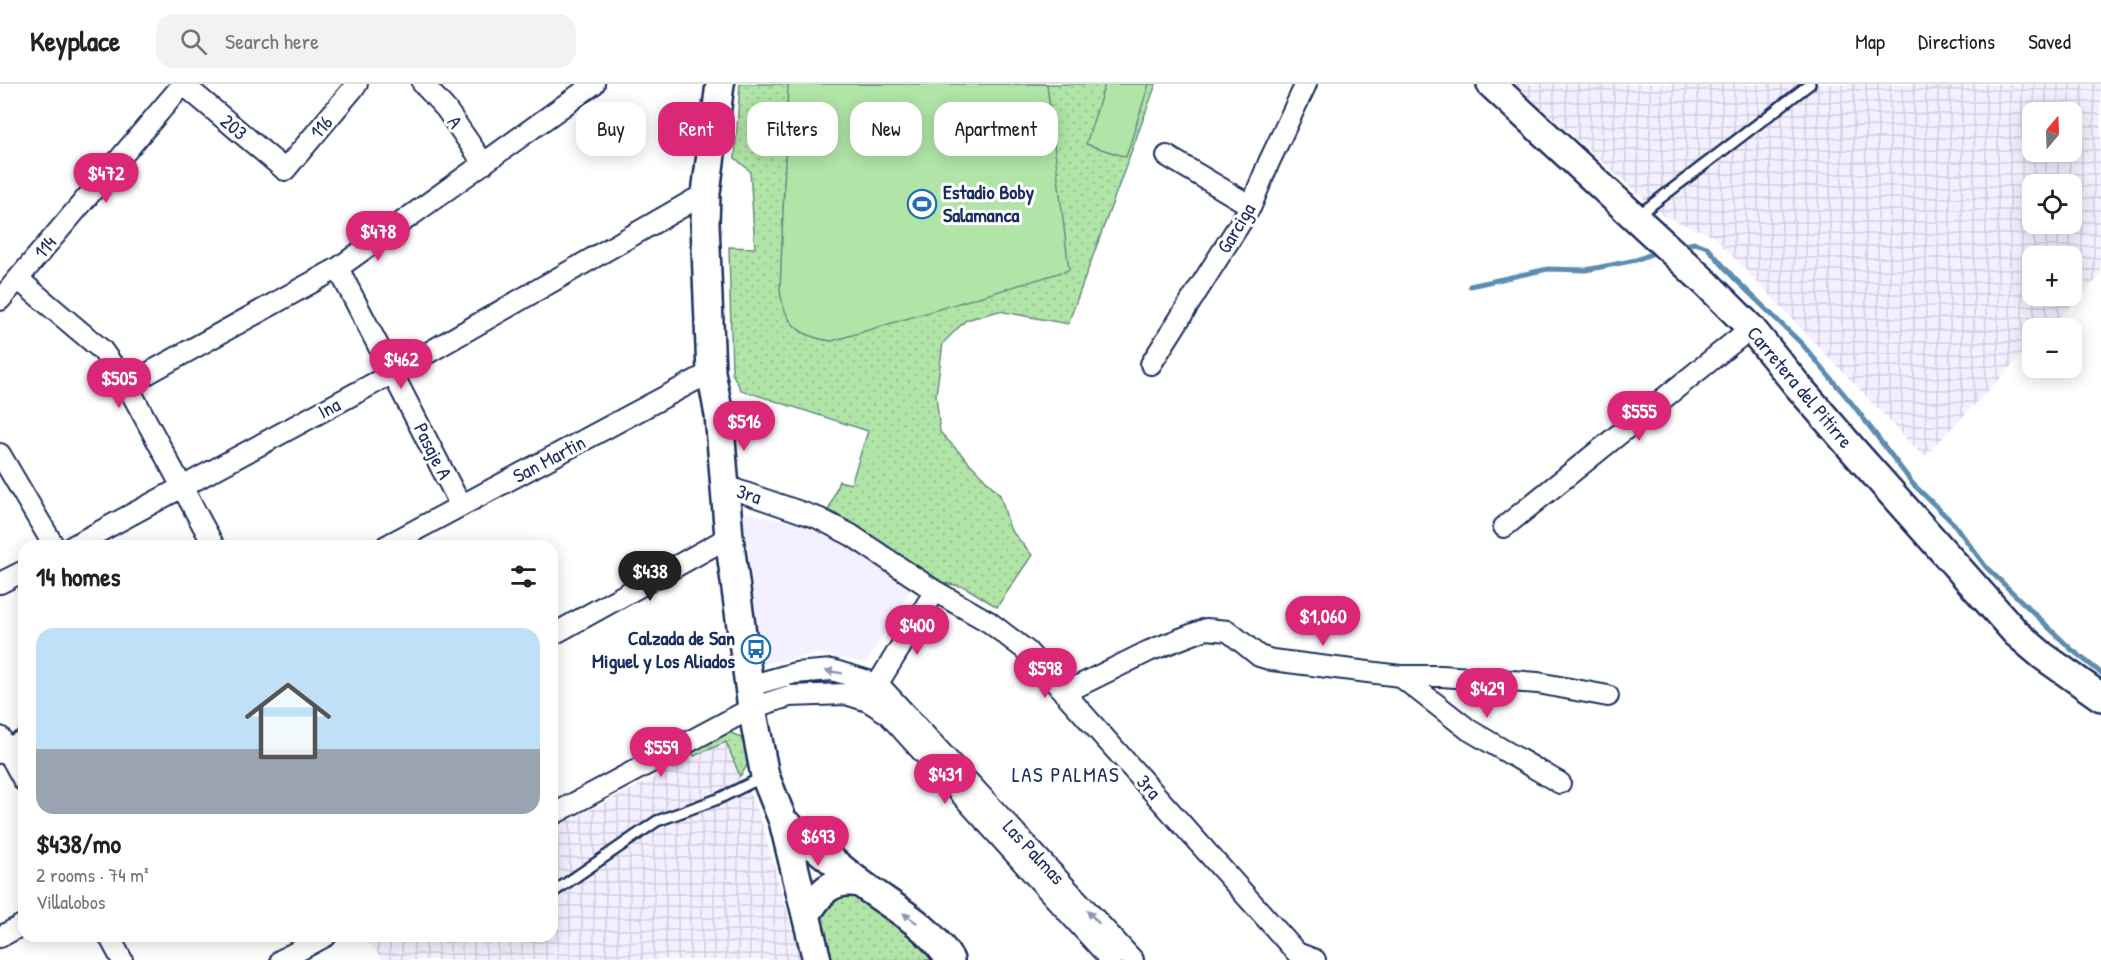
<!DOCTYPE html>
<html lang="en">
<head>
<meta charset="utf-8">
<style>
  :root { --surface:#fff; --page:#f2f2f2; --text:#222; --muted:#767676; --line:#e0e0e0; --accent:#db2777 }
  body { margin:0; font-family:"Patrick Hand",sans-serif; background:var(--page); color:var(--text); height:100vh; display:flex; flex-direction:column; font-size:22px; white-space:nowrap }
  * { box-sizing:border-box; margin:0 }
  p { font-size:20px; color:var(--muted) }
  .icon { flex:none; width:33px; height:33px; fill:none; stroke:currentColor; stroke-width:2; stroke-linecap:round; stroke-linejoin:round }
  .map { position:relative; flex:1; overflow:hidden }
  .side { position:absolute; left:18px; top:456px; width:540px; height:402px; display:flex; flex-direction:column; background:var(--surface); border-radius:18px; box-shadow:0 3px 15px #0003 }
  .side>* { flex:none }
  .hud { position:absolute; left:576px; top:18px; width:570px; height:54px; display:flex; gap:12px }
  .needle { width:39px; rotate:19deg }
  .buttons { position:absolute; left:2022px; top:18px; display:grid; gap:12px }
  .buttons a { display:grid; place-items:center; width:60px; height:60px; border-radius:12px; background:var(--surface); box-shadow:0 3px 15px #0003; font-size:30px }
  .price { position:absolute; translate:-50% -51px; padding:0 14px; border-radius:21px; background:var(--accent); color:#fff; font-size:20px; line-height:39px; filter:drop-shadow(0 2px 3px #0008) }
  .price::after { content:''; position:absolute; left:50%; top:36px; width:18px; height:14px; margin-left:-9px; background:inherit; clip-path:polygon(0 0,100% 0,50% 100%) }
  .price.selected { background:#222; color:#fff }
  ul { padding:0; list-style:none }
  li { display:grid; align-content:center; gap:12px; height:318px; padding:0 18px }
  li span { display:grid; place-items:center; height:186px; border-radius:18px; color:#555 }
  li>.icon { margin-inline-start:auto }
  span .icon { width:108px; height:108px; fill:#fffc; stroke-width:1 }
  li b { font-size:26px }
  h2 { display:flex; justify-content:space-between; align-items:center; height:72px; padding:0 18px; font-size:26px }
  .tag { padding:0 21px; border-radius:18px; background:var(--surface); box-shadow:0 3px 15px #0003; font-size:21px; line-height:54px }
  .tag.selected { background:var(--accent); color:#fff }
  header { display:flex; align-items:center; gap:36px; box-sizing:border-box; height:84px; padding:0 30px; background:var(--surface); border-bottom:2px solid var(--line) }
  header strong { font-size:28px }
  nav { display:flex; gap:33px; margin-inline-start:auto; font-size:21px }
  .search { width:420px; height:54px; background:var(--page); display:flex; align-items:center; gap:15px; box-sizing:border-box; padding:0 21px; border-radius:18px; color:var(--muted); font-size:22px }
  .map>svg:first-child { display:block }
</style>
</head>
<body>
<header>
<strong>Keyplace</strong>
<div class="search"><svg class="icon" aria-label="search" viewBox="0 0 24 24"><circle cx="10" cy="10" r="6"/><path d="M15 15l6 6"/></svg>Search here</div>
<nav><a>Map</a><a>Directions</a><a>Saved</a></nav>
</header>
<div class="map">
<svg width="2101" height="876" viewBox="0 0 2101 876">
  <defs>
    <pattern id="industrial-grid" width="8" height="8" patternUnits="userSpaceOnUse" patternTransform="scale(1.5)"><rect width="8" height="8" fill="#f5f0ff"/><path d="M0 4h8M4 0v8" fill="none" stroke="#d1cedd"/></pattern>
    <pattern id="grass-dots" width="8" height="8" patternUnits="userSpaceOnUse" patternTransform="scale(1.5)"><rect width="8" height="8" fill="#b1e5a7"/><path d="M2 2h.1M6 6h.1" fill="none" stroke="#98c592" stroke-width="1.8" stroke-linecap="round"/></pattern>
  </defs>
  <rect width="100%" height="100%" fill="#fff"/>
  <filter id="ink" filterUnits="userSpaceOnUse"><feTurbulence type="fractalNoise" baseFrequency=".0167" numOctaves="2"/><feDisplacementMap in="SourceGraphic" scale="12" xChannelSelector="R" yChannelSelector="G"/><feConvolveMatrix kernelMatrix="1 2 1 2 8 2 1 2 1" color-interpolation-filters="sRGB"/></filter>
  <g filter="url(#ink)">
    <path fill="#f5f0ff" d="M 743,428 L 810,442 L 913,502 L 866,579 L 819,570 L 763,580 Z"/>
    <path fill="url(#industrial-grid)" fill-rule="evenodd" d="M 1515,0 L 2101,0 L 2101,191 L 2049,244 L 2032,244 L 2032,261 L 1924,373 L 1713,152 L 1663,132 ZM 2032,28 L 2072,28 L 2072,68 L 2032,68 ZM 2032,100 L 2072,100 L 2072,140 L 2032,140 ZM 2032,172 L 2072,172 L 2072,212 L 2032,212 Z
      M 726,658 L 740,692 L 758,726 L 801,876 L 383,876 L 363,852 L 552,852 L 552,745 Z"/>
    <path fill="url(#grass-dots)" stroke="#668a82" stroke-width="1.5" d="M 740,0 L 1156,0 L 1068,240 L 999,227 L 966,236 L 943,259 L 936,311 L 940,348 L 1000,411 L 1010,445 L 1032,471 L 997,523 L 965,503 L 934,497 L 827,431 L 839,397 L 851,400 L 868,347 L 741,306 L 732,289 L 729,163 L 755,164 L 750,87 L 735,74 Z
      M 731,649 C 752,656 754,676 740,692 L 726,658 L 694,672 L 689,664 L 722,651 Z
      M 854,808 L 878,821 L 939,876 L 832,876 L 823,841 L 822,825 L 831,811 Z"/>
    <path fill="#b1e5a7" stroke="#668a82" stroke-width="1.5" d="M 788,0 L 1047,0 L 1069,186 L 832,257 C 799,253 784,239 780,206 Z
      M 1105,0 L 1149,0 L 1126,73 L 1086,60 Z"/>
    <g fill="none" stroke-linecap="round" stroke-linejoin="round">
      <path stroke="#5b8db0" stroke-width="5" d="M 1679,162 L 1695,159 L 1707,163 L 1734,194 L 1802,260 L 1854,322 L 1913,400 L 1954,440 L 1986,483 L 2071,565 L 2101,589
        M 1470,202 L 1548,185 L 1586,186 L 1636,176 L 1659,167"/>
      <g stroke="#1b2f5e" stroke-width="14">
        <path id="lane" d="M 1637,132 L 1810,0
          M 552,809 L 657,737 L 718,715 L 763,693"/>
      </g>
      <g stroke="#1b2f5e" stroke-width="24">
        <path id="street" d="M 423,0 L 446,25 L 484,80
          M 1167,72 L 1251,122
          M 338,184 L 461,422
          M 18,195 L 102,266 L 127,301 L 214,462
          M 0,216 L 183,0 L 285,86 L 357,0
          M 1151,280 L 1251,122 L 1269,78 L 1306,0
          M 127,301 L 338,184 L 594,0
          M 0,370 L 54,462
          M 725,402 L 818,434 L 851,451 L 935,507 L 989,538 L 1027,567 L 1297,869 L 1315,876
          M 1504,443 L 1751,244
          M 73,462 L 393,289 L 706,109
          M 386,462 L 711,288
          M 0,499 L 24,487
          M 552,551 L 729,453
          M 1400,592 L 1469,646 L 1560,699
          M 749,602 L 795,589 L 832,586 L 878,600 L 1133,876
          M 872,609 L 935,507
          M 1064,609 L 1149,567 L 1206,545 L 1228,547 L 1259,572 L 1272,576 L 1400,592 L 1442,592 L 1538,599 L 1608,612
          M 0,653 L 24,697
          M 0,669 L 24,656
          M 552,731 L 752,624 L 789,612 L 846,610 L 868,617 L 887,629 L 1111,876
          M 109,852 L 122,876
          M 0,853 L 24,840
          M 281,876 L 326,852"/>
      </g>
      <g stroke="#1b2f5e" stroke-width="32">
        <path id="secondary" d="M 720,0 L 706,109 L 705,140 L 711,288 L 719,331 L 729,453 L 752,624 L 765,692 L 783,737 L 817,876
          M 1491,0 L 1707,200 L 1751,244 L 1797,301 L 1854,367 L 2016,549 L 2043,572 L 2101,613
          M 783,737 C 808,757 833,778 859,798 C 894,825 925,837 950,876
          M 806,831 C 821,808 830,794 860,799"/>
      </g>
      <use href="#lane" stroke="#fff" stroke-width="9"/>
      <use href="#street" stroke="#fff" stroke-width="20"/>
      <use href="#secondary" stroke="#fff" stroke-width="27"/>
    </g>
    <defs><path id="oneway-solid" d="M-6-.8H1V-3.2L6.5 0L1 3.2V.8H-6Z" transform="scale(1.5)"/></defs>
    <g fill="#8d97ae">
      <use href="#oneway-solid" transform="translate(834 588) rotate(-171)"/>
      <use href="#oneway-solid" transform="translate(1093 833) rotate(-133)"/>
      <use href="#oneway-solid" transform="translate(910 834) rotate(-145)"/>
    </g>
  </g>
  <defs>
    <g id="stadium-ring" transform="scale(1.5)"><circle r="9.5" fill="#fff" stroke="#1f6fb2" stroke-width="1.5"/><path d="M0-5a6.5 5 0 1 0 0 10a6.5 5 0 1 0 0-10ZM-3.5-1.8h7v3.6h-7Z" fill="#1f6fb2"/></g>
    <g id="bus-ring" transform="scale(1.5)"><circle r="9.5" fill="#fff" stroke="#1f6fb2" stroke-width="1.5"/><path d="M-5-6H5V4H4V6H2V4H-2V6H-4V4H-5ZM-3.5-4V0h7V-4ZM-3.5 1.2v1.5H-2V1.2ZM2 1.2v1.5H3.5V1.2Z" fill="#1f6fb2"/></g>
  </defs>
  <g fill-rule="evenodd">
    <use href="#stadium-ring" x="922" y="120"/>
    <use href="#bus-ring" x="756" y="565"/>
  </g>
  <g text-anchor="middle" stroke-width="6" stroke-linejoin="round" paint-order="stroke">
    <g font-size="20" fill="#1b2f5e" stroke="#fff">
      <text transform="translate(455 38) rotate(55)" y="7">A</text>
      <text transform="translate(234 43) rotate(40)" y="7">203</text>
      <text transform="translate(321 43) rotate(-50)" y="7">116</text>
      <text transform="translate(1236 144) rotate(-59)" y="7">Garciga</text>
      <text transform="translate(45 163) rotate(-50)" y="7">114</text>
      <text transform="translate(1800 303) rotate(50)" y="7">Carretera del Pitirre</text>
      <text transform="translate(329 324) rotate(-28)" y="7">Ina</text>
      <text transform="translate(433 367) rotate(63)" y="7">Pasaje A</text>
      <text transform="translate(549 375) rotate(-28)" y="7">San Martin</text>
      <text transform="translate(749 410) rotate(19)" y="7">3ra</text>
      <text transform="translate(1149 703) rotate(48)" y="7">3ra</text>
      <text transform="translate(1034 768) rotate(47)" y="7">Las Palmas</text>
    </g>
    <g font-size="20" font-weight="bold" fill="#1b2f5e" stroke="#fff" text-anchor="start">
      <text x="943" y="115">Estadio Boby<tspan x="943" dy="23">Salamanca</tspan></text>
      <text x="735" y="561" text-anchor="end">Calzada de San<tspan x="735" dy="23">Miguel y Los Aliados</tspan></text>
    </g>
    <g font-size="21" letter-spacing="1.5" fill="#1b2f5e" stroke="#fff">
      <text x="1066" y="698">LAS PALMAS</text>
    </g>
  </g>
</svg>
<div class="buttons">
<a><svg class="needle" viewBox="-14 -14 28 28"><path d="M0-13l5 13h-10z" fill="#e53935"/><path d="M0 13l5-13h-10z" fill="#767676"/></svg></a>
<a><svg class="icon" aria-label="locate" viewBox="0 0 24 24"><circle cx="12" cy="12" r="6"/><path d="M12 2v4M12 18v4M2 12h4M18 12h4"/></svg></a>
<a>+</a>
<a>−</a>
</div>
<b class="price" style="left:106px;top:120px">$472</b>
<b class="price" style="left:378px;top:178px">$478</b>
<b class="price" style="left:401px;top:306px">$462</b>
<b class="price" style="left:119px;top:325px">$505</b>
<b class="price" style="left:1639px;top:358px">$555</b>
<b class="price" style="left:744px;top:368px">$516</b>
<b class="price selected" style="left:650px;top:518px">$438</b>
<b class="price" style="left:1323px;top:563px">$1,060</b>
<b class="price" style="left:917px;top:572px">$400</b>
<b class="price" style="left:1045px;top:615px">$598</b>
<b class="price" style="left:1487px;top:635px">$429</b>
<b class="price" style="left:661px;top:694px">$559</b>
<b class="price" style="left:945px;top:721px">$431</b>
<b class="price" style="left:818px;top:783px">$693</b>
<div class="hud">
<a class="tag">Buy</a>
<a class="tag selected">Rent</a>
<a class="tag">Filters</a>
<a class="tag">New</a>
<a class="tag">Apartment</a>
</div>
<section class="side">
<h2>14 homes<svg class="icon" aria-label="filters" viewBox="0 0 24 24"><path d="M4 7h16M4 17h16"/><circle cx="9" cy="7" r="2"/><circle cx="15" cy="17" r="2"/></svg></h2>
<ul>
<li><span style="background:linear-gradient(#bfe0f5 65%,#9aa5b1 0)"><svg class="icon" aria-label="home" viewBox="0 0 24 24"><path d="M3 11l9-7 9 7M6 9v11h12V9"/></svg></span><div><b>$438/mo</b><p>2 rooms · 74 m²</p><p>Villalobos</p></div></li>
</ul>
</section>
</div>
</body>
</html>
